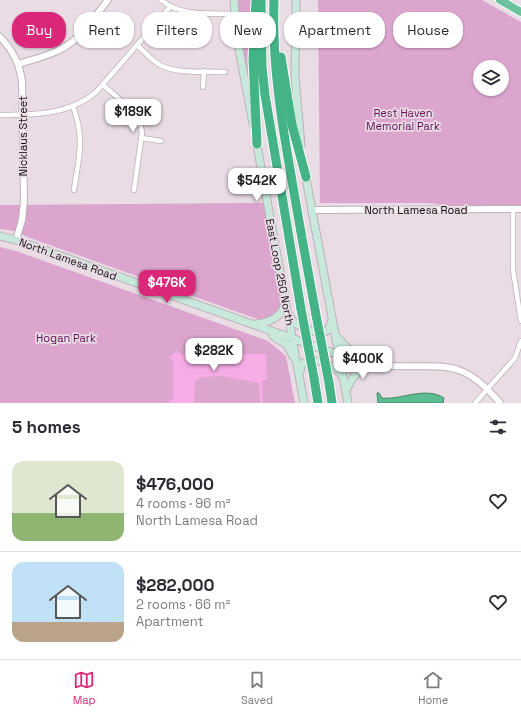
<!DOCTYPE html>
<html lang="en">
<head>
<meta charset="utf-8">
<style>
  :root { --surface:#fff; --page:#f2f2f3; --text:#2b2b33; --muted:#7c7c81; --line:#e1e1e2; --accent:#db2777 }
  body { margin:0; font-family:"Space Grotesk",sans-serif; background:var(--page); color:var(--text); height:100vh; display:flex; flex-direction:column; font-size:15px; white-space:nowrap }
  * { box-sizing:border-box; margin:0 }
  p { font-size:13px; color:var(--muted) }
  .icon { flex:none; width:22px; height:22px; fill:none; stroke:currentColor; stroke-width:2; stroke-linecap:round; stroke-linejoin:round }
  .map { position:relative; height:403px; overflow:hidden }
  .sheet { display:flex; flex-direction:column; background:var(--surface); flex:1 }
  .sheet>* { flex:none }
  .guide { position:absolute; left:12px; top:12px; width:497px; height:36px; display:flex; gap:8px }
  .fabs { position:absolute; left:473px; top:60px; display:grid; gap:8px }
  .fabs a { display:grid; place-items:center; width:36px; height:36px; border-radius:50%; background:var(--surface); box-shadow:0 1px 3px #0004; font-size:20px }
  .price { position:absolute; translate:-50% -34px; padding:0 9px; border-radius:8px; background:#fff; color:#222; font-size:13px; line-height:26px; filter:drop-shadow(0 1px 2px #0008) }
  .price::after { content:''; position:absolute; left:50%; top:24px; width:12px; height:9px; margin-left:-6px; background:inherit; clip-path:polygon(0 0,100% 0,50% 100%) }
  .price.active { background:var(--accent); color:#fff }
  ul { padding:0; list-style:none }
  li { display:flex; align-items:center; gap:12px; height:100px; padding:0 12px }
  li+li { border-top:1px solid var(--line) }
  li span { display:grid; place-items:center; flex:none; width:112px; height:80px; border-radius:12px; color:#555 }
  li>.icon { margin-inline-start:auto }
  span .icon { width:48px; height:48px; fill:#fffc; stroke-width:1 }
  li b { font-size:17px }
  h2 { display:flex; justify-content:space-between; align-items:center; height:48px; padding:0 12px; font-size:17px }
  .tag { padding:0 14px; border-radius:16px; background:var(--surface); box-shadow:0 1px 3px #0004; font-size:14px; line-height:36px }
  .tag.active { background:var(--accent); color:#fff }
  .menu { display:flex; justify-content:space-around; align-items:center; height:56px; border-top:1px solid var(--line); background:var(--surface); font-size:11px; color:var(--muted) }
  .menu a { display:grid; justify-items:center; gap:2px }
  .menu .active { color:var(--accent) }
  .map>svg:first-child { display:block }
</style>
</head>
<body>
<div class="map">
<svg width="521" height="403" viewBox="0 0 521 403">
  <rect width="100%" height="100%" fill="#e9dce5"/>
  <path fill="#dba5cd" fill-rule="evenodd" d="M 237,0 L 252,0 L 249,40 L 250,91 L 239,31 Z
    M 318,0 L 482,0 L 521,22 L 521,208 L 463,208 L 429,203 L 320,203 ZM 480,67 L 502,67 L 502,89 L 480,89 Z
    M 264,203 L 282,303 L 277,314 L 263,321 L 30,238 L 14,231 L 0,229 L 0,205 Z
    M 0,247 L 16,251 L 268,341 L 286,356 L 295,403 L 0,403 Z"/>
  <path fill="#5bbc91" stroke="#46886b" d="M 377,393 L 379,393 L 382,398 C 402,400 425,386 444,398 L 443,403 L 378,403 Z"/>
  <path fill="#f6ace4" d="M 177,350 L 182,355 L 266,354 L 267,380 L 262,381 L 263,403 L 260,403 L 259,383 L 223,376 L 200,377 L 195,382 L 194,403 L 167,403 L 173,398 L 173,362 L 170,357 Z"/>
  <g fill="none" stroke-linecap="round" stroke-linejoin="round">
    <g stroke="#bdb1ba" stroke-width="6">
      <path id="minor" d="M 161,0 C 182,17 208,13 234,14
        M 137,45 C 144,51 152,61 160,65 C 176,74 206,71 225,72
        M 103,85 C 117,98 140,112 142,133 L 134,190
        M 203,87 L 204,71
        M 73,106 C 85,139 79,157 74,190
        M 0,115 C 33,115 71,115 97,91 L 170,7
        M 141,138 L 161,141
        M 513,209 L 513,270 L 521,321
        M 475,403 L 515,358 L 521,341"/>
    </g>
    <g stroke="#bdb1ba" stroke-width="8">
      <path id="tertiary" d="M 0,37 C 13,50 19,63 22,81 L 24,201 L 22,220 L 16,240
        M 19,64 C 33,59 50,56 63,48 C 80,39 96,15 108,0
        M 311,210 L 521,209
        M 339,355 C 356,360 373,365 390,366 C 443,368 462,357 500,403"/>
    </g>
    <g stroke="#bdb1ba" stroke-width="9">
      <path id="secondary" d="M 234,0 L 236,33 L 253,124
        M 296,0 L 295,77 L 301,145
        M 256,140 L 304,403
        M 305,173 L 348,403
        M 0,236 L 16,240 L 339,355
        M 290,316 C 295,328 310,330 321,333 L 328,330 L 332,320
        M 254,324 C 269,323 282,318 286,302
        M 273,336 L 287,345 L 294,358
        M 337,337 L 359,360
        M 300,371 C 302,350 335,364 342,376
        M 346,391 C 353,374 357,372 372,363"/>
    </g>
    <g stroke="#fff" stroke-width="10">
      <path id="trunk" d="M 500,0 L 521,12"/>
    </g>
    <g stroke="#fff" stroke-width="11">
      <path id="motorway" d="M 261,0 L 262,67 L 265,95 L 301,309
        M 274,0 C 272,57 280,113 290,169 C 298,217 307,266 316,315
        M 256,1 L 253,59 L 257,144
        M 281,57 L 292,125 L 306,177
        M 314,378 L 318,403
        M 329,383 L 332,403"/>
    </g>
    <use href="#minor" stroke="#fff" stroke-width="4.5"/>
    <use href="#tertiary" stroke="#fff" stroke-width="6"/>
    <use href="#secondary" stroke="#c7e8db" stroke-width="7"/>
    <use href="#trunk" stroke="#6ac39e" stroke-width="8"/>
    <use href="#motorway" stroke="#44b486" stroke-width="9"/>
    <g stroke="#fff" stroke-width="11" stroke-linecap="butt">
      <path id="motorway-bridge" d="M 301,309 L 314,378
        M 316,315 L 329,383"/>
    </g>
    <use href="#motorway-bridge" stroke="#44b486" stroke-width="9"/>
  </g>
  <g text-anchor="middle" stroke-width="3.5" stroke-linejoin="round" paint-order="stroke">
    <g font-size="11" fill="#640d57" stroke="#e9dce5">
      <text x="403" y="117">Rest Haven<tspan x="403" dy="13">Memorial Park</tspan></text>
      <text x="66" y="342">Hogan Park</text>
    </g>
    <g font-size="11" fill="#141013" stroke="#e9dce5">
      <text transform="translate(23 136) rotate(-90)" y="4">Nicklaus Street</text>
      <text x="416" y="214">North Lamesa Road</text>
      <text transform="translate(68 259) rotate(20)" y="4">North Lamesa Road</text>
      <text transform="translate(280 272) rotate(79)" y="4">East Loop 250 North</text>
    </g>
  </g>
</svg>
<div class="fabs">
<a><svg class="icon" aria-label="layers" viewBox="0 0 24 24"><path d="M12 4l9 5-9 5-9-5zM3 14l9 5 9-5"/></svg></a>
</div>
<b class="price" style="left:133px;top:133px">$189K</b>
<b class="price" style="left:257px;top:202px">$542K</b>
<b class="price active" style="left:167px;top:304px">$476K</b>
<b class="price" style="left:214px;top:372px">$282K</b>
<b class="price" style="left:363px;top:380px">$400K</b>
<div class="guide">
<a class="tag active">Buy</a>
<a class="tag">Rent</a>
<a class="tag">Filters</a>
<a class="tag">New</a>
<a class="tag">Apartment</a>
<a class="tag">House</a>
</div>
</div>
<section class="sheet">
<h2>5 homes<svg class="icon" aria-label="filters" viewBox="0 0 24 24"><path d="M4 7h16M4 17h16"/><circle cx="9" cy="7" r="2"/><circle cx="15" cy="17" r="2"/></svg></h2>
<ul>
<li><span style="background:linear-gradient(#dfe7d0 65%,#8fb573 0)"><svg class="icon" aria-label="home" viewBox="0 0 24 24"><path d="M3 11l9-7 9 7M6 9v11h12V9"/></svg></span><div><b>$476,000</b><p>4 rooms · 96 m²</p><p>North Lamesa Road</p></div><svg class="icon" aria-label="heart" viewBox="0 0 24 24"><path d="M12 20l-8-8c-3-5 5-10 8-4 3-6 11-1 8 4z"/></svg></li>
<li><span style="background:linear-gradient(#bfe0f5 75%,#b9a48a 0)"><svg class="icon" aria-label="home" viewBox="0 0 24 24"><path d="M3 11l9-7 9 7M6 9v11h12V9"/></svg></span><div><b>$282,000</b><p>2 rooms · 66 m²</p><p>Apartment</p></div><svg class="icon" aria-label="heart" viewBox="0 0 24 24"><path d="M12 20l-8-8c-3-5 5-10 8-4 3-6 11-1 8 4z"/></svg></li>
</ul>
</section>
<nav class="menu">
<a class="active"><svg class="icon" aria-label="map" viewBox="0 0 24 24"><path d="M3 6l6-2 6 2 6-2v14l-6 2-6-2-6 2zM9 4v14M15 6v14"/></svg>Map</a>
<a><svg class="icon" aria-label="saved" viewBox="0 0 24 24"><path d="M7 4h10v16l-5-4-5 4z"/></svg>Saved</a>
<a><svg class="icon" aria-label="home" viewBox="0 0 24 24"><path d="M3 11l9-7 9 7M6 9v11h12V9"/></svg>Home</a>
</nav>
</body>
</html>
